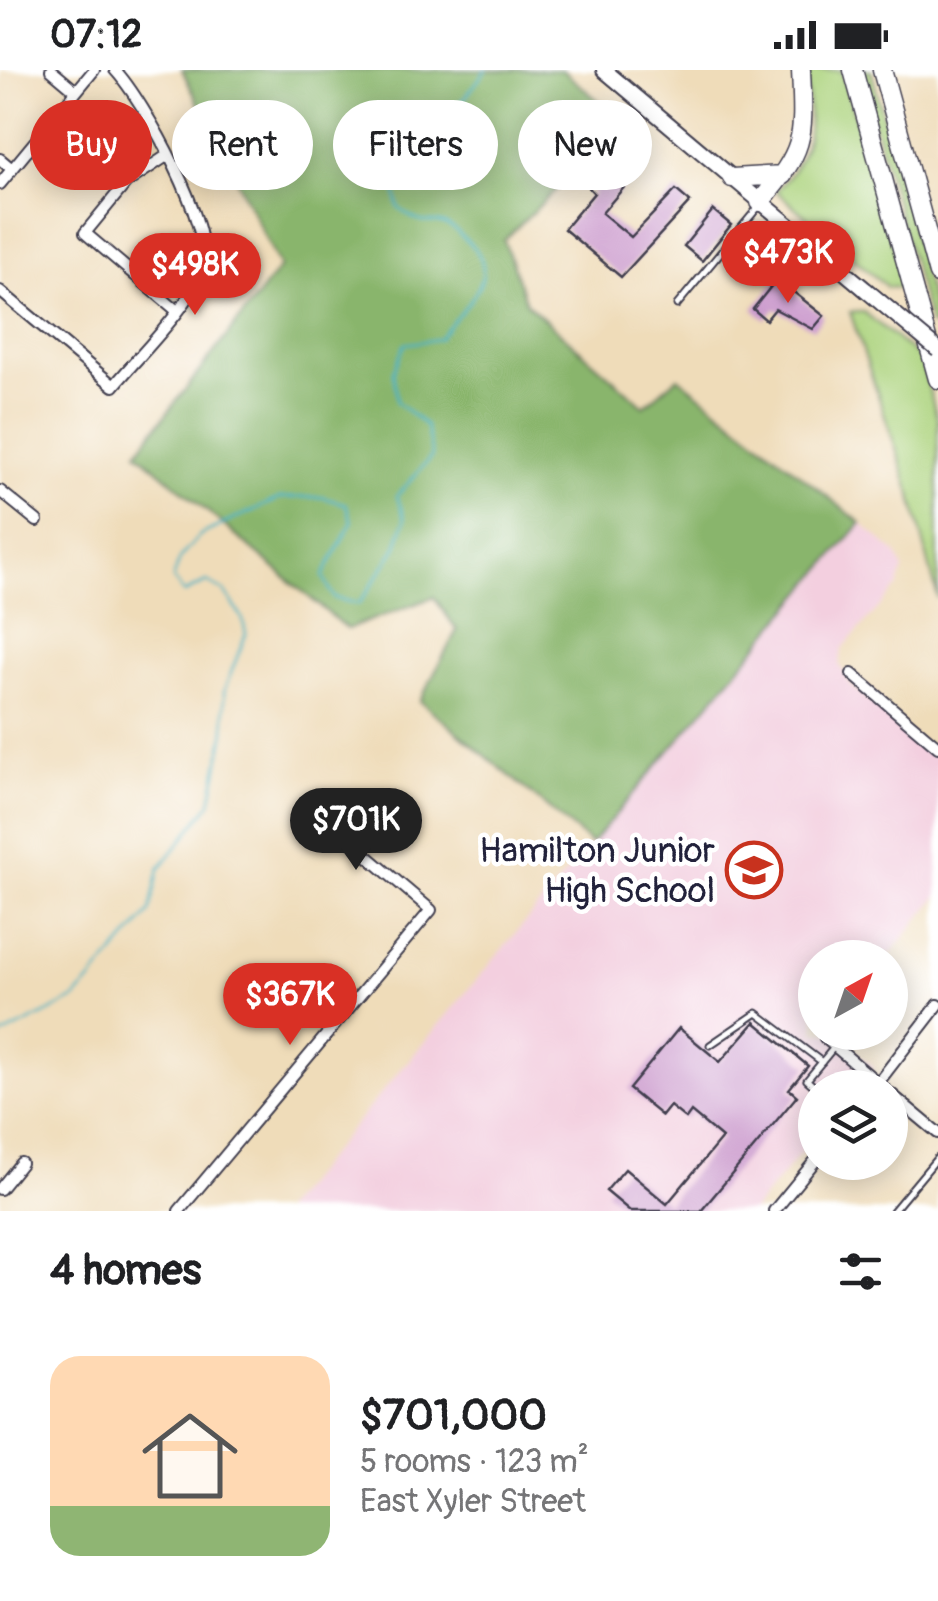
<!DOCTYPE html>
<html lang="en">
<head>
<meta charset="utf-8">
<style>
  :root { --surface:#fff; --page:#f6f6f6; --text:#202124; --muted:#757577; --accent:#d93025 }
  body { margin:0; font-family:Pangolin,sans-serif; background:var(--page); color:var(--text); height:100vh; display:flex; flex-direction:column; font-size:38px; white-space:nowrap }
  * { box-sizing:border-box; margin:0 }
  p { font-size:32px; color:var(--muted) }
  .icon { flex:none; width:55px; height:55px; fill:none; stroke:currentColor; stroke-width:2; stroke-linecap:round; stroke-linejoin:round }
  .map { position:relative; height:1141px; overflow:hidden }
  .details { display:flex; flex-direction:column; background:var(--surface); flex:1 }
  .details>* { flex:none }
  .hud { position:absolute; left:30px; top:30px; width:880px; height:90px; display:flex; gap:20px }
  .needle { width:65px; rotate:40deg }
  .fabs { position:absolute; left:798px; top:870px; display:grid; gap:20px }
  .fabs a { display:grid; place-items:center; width:110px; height:110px; border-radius:50%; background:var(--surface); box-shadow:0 5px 25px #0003; font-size:50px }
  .price { position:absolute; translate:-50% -85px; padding:0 22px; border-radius:35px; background:var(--accent); color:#fff; font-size:32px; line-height:65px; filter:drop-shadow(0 2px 5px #0008) }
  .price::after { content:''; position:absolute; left:50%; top:60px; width:30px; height:22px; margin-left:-15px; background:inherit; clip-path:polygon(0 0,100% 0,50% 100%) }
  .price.selected { background:#222; color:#fff }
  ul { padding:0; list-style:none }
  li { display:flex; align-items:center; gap:30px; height:250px; padding:0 50px }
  li span { display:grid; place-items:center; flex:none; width:280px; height:200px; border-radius:30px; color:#555 }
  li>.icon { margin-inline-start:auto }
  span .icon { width:120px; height:120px; fill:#fffc; stroke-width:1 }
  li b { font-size:42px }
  h2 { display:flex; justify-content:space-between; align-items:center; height:120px; padding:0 50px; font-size:42px }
  .chip { padding:0 35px; border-radius:45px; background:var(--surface); box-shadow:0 5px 25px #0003; font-size:35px; line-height:90px }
  .chip.selected { background:var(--accent); color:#fff }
  .status { display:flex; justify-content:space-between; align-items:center; height:70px; padding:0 50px; background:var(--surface); direction:ltr }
  .status svg { height:28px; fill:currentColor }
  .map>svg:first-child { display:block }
</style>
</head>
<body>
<div class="status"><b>07:12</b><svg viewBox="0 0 49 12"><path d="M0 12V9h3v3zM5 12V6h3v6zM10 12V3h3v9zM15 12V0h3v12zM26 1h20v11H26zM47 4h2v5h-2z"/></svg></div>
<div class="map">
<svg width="938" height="1141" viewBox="0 0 938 1141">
  <rect width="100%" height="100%" fill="#fff"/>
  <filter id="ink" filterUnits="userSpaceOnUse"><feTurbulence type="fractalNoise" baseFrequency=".01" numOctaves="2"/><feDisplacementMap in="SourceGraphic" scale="20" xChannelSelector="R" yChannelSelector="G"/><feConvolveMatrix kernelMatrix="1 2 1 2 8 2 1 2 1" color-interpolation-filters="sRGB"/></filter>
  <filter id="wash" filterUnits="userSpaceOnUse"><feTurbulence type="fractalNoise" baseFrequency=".0048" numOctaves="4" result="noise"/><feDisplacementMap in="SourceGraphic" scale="40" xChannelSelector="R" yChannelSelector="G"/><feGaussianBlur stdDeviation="2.25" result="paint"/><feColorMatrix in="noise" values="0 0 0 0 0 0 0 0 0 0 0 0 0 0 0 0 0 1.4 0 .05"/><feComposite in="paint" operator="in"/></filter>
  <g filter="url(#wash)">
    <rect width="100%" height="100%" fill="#efdcb9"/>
    <path fill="#f3cfdf" d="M 861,453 L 896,483 L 903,499 L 898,516 L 843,578 L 839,594 L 852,616 L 938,687 L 938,826 L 888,887 L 815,888 L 815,962 L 833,963 L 874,997 L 856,1017 L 815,1018 L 815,1066 L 752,1141 L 282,1141 Z"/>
    <path fill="#acd37d" stroke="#677a5c" stroke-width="2.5" d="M 806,0 L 841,0 L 906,219 L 887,217 L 776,121 C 816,78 810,56 806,0 Z
      M 859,0 L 871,0 L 937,255 L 930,255 Z
      M 850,242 L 864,242 L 920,288 L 938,351 L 938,529 L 911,423 Z"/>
    <path fill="#89b56c" stroke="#566c54" stroke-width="2.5" d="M 182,0 L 562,0 L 625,53 L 504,170 L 526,233 L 644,336 L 678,307 L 861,453 L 591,774 L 420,631 L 457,560 L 434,527 L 347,559 L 137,382 L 280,197 Z"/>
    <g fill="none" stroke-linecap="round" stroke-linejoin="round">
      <path stroke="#46b2c3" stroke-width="2.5" d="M 0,967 L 76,928 L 150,842 L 159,799 L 211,733 L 225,660 L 224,621 L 246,564 L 242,547 L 224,521 L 207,512 L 184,523 L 173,509 L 180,488 L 200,465 L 280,428 L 322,427 L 346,434 L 352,452 L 323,506 L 334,528 L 359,534 L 396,478 L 405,450 L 397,426 L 432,386 L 426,356 L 397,332 L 393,302 L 405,274 L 439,269 C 460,238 508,205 467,171 C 462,167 455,158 449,156 C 425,146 426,161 399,138 L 392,103 L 394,76 L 464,29 L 486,0"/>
    </g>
    <g id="blocks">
      <path fill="#cc9cce" d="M 616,76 L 644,94 L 602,143 L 631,167 L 676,120 L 690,132 L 621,207 L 564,159 L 594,123 L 589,118 L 606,97 L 601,93 Z
        M 713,140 L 731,155 L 702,191 L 684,176 Z
        M 777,209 L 824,246 L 813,259 L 775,239 L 766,250 L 753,239 Z
        M 755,952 L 808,996 L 789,1019 L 797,1026 L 701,1141 L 630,1141 L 606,1121 L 625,1099 L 667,1134 L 722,1068 L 691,1042 L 686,1049 L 670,1036 L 662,1046 L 629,1019 L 679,958 L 720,992 Z"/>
    </g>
  </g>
  <g filter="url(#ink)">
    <use href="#blocks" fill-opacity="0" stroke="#413e4e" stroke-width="2.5"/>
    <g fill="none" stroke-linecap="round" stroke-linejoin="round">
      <g stroke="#413e4e" stroke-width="9">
        <path id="lane" d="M 677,235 L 760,135
          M 710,975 L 757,943 L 822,992
          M 816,1018 L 807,1010 L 835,976
          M 893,1141 L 938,1087"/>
      </g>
      <g stroke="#413e4e" stroke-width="14">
        <path id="street" d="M 51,0 L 76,21
          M 168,85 L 126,113 L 85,163 L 176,240
          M 0,89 L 12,99
          M 0,114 L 94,0
          M 0,221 L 114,316 C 138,286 191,236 202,200 C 215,158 144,31 115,0
          M 0,421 L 37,451
          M 852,604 L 938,677
          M 825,968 L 884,1018
          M 874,1018 L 938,935
          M 890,1023 L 938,1063
          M 0,1119 L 21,1093
          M 179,1141 L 431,840 L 307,735
          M 774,1141 L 815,1091"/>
      </g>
      <g stroke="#413e4e" stroke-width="18">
        <path id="secondary" d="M 604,0 L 866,220"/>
      </g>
      <g stroke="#413e4e" stroke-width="21">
        <path id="highway" d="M 853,0 L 938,309
          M 882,0 L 938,204
          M 732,108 L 783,105
          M 760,132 C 806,78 804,69 801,0"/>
      </g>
      <use href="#lane" stroke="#fff" stroke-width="5"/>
      <use href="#street" stroke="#fff" stroke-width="10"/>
      <use href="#secondary" stroke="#fff" stroke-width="14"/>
      <use href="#highway" stroke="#fff" stroke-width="18"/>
      <g stroke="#413e4e" stroke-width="18" stroke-linecap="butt">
        <path id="secondary-bridge" d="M 866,220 L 938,280"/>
      </g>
      <use href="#secondary-bridge" stroke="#fff" stroke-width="14"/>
    </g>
  </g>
  <defs>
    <g id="school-ring" transform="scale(2.875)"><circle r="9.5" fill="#fff" stroke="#c8321e" stroke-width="1.5"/><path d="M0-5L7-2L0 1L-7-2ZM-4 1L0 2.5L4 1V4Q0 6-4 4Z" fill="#c8321e"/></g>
  </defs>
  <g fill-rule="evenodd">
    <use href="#school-ring" x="754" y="800"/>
  </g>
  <g text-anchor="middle" stroke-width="9" stroke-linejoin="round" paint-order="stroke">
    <g font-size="35" fill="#22223b" stroke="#fff" text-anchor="end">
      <text x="715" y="792">Hamilton Junior<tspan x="715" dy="40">High School</tspan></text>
    </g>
  </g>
</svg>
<div class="fabs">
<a><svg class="needle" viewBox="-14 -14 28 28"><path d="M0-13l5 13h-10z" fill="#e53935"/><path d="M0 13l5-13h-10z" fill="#757577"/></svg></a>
<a><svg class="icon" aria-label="layers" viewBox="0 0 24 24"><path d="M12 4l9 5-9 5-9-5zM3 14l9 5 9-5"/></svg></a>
</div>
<b class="price" style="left:788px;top:236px">$473K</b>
<b class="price" style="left:195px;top:248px">$498K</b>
<b class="price selected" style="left:356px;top:803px">$701K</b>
<b class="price" style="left:290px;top:978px">$367K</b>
<div class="hud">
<a class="chip selected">Buy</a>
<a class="chip">Rent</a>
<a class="chip">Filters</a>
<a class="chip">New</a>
</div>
</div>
<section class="details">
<h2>4 homes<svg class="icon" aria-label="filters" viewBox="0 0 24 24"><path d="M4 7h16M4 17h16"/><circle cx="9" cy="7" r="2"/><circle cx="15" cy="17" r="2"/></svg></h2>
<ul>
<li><span style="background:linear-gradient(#ffd9b3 75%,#8fb573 0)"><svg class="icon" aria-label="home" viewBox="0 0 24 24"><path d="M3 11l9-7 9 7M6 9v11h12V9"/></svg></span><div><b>$701,000</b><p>5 rooms · 123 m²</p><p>East Xyler Street</p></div></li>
</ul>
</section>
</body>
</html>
